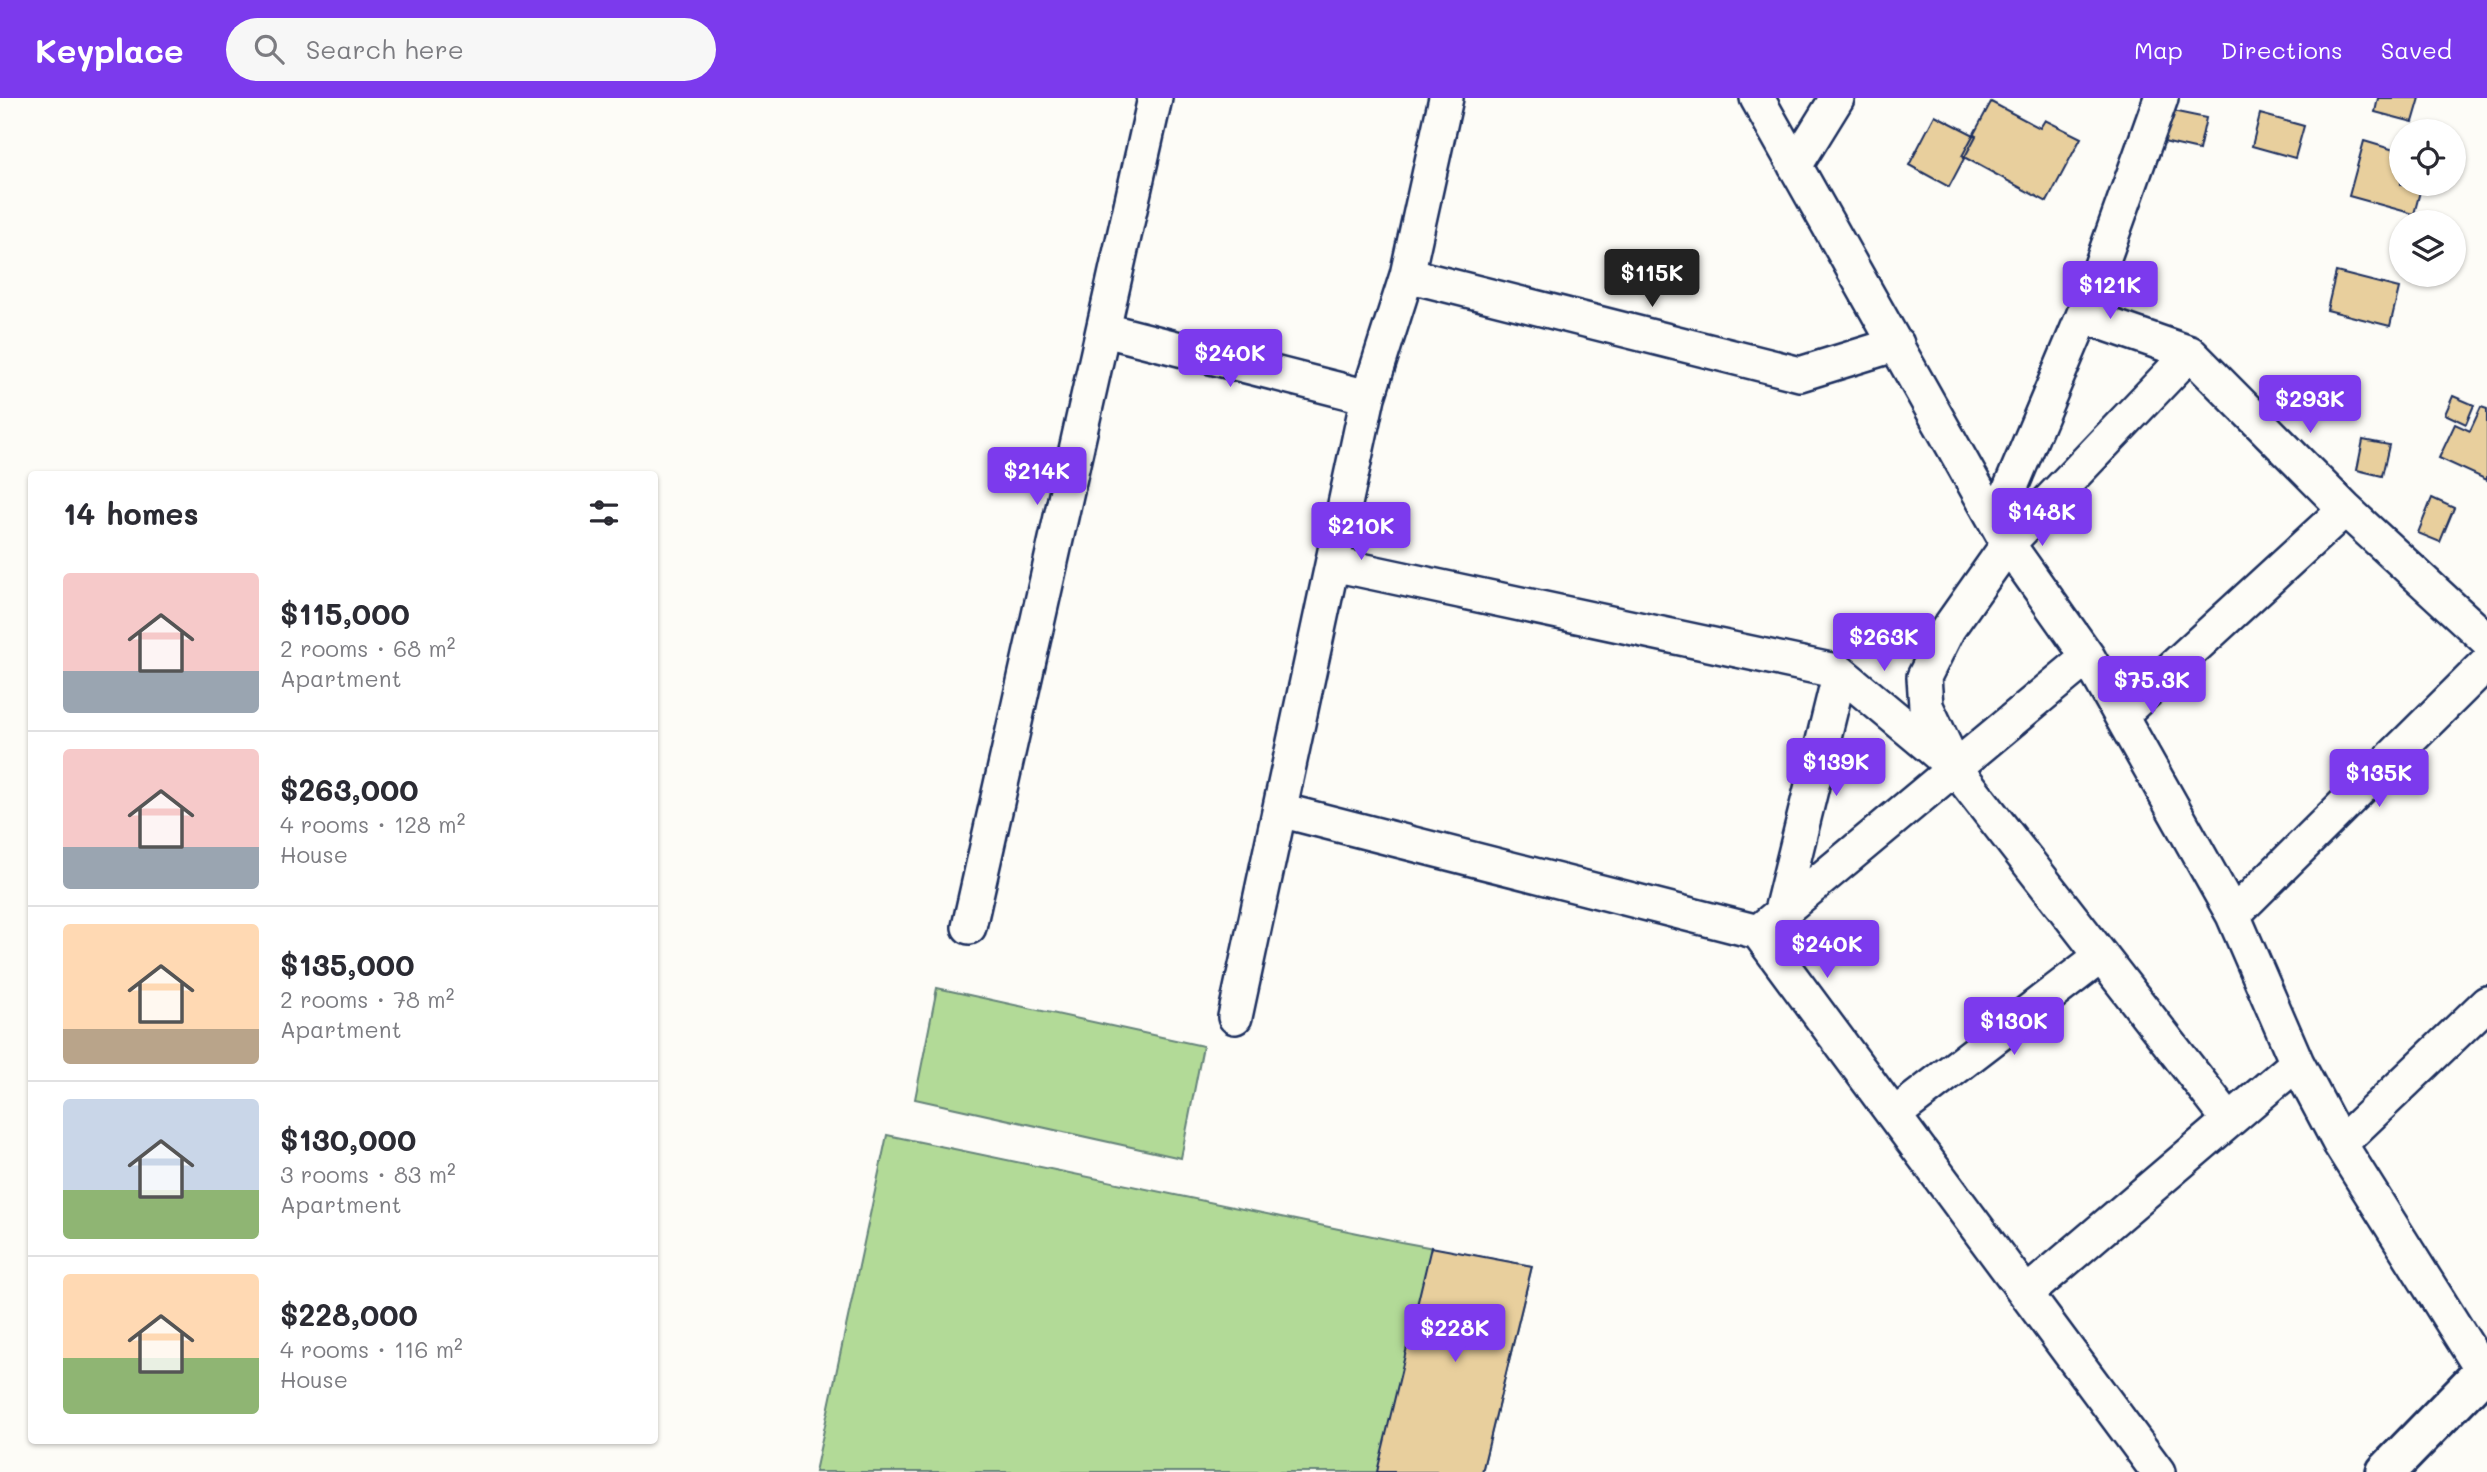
<!DOCTYPE html>
<html lang="en">
<head>
<meta charset="utf-8">
<style>
  :root { --surface:#fff; --page:#f7f7f7; --text:#2b2b33; --muted:#7c7c81; --line:#e1e1e2; --accent:#7c3aed }
  body { margin:0; font-family:Mali,sans-serif; background:var(--page); color:var(--text); height:100vh; display:flex; flex-direction:column; font-size:26px; white-space:nowrap }
  * { box-sizing:border-box; margin:0 }
  p { font-size:23px; color:var(--muted) }
  .icon { flex:none; width:38px; height:38px; fill:none; stroke:currentColor; stroke-width:2; stroke-linecap:round; stroke-linejoin:round }
  .map { position:relative; flex:1; overflow:hidden }
  .side { position:absolute; left:28px; top:373px; width:630px; height:973px; display:flex; flex-direction:column; background:var(--surface); border-radius:7px; box-shadow:0 2px 5px #0004 }
  .side>* { flex:none }
  .buttons { position:absolute; left:2389px; top:21px; display:grid; gap:14px }
  .buttons a { display:grid; place-items:center; width:77px; height:77px; border-radius:50%; background:var(--surface); box-shadow:0 2px 5px #0004; font-size:35px }
  .price { position:absolute; translate:-50% -60px; padding:0 16px; border-radius:7px; background:var(--accent); color:#fff; font-size:23px; line-height:46px; filter:drop-shadow(0 2px 4px #0008) }
  .price::after { content:''; position:absolute; left:50%; top:42px; width:21px; height:16px; margin-left:-10px; background:inherit; clip-path:polygon(0 0,100% 0,50% 100%) }
  .price.selected { background:#222; color:#fff }
  ul { padding:0; list-style:none }
  li { display:flex; align-items:center; gap:21px; height:175px; padding:0 35px }
  li+li { border-top:2px solid var(--line) }
  li span { display:grid; place-items:center; flex:none; width:196px; height:140px; border-radius:7px; color:#555 }
  li>.icon { margin-inline-start:auto }
  span .icon { width:84px; height:84px; fill:#fffc; stroke-width:1 }
  li b { font-size:30px }
  h2 { display:flex; justify-content:space-between; align-items:center; height:84px; padding:0 35px; font-size:30px }
  header { display:flex; align-items:center; gap:42px; box-sizing:border-box; height:98px; padding:0 35px; background:var(--accent); color:#fff }
  header strong { font-size:33px }
  nav { display:flex; gap:38px; margin-inline-start:auto; font-size:24px }
  .search { width:490px; height:63px; background:var(--page); display:flex; align-items:center; gap:18px; box-sizing:border-box; padding:0 24px; border-radius:38px; color:var(--muted); font-size:26px }
  .map>svg:first-child { display:block }
</style>
</head>
<body>
<header>
<strong>Keyplace</strong>
<div class="search"><svg class="icon" aria-label="search" viewBox="0 0 24 24"><circle cx="10" cy="10" r="6"/><path d="M15 15l6 6"/></svg>Search here</div>
<nav><a>Map</a><a>Directions</a><a>Saved</a></nav>
</header>
<div class="map">
<svg width="2487" height="1374" viewBox="0 0 2487 1374">
  <rect width="100%" height="100%" fill="#fdfcf7"/>
  <filter id="ink" filterUnits="userSpaceOnUse"><feTurbulence type="fractalNoise" baseFrequency=".0143" numOctaves="2"/><feDisplacementMap in="SourceGraphic" scale="14" xChannelSelector="R" yChannelSelector="G"/><feConvolveMatrix kernelMatrix="1 2 1 2 8 2 1 2 1" color-interpolation-filters="sRGB"/></filter>
  <g filter="url(#ink)">
    <path fill="#b2da97" stroke="#66847a" stroke-width="2" d="M 937,890 L 1203,948 L 1181,1060 L 915,1001 Z
      M 887,1037 L 1401,1144 L 1532,1168 L 1482,1374 L 815,1374 Z"/>
    <path fill="#e8cf9d" stroke="#1b2f5e" stroke-width="2" d="M 2378,0 L 2420,0 L 2413,24 L 2375,14 Z
      M 1991,4 L 2040,30 L 2045,22 L 2081,40 L 2047,104 L 1962,58 Z
      M 2153,9 L 2206,20 L 2199,52 L 2146,40 Z
      M 2260,16 L 2304,28 L 2295,60 L 2252,48 Z
      M 1935,17 L 1976,38 L 1949,89 L 1909,67 Z
      M 2364,43 L 2401,54 L 2401,86 L 2422,86 L 2414,116 L 2349,98 Z
      M 2336,174 L 2399,190 L 2390,228 L 2327,212 Z
      M 2453,298 L 2474,307 L 2466,326 L 2445,316 Z
      M 2481,309 L 2487,311 L 2487,382 L 2439,360 L 2455,326 L 2470,333 Z
      M 2363,342 L 2389,347 L 2382,378 L 2357,372 Z
      M 2432,400 L 2454,410 L 2440,444 L 2418,435 Z
      M 1431,1149 L 1532,1168 L 1482,1374 L 1377,1374 Z"/>
    <g fill="none" stroke-linecap="round" stroke-linejoin="round">
      <g stroke="#1b2f5e" stroke-width="38">
        <path id="minor" d="M 1757,0 L 2008,446 L 2088,559 L 2233,817 L 2297,965 L 2340,1046 L 2487,1280
          M 1795,68 L 1837,0
          M 1407,177 L 1800,276 L 1897,246
          M 2083,218 L 2190,255 L 2345,411 L 2487,542
          M 1105,232 L 1368,299
          M 1997,422 L 2083,218 L 2161,0
          M 1333,466 L 1840,574 L 1955,670 L 2229,1022
          M 2121,617 L 2345,411
          M 1951,661 L 1926,608 L 1924,579 L 1948,531 L 2008,446 L 2190,255
          M 1280,712 L 1758,834 L 2158,1374
          M 1781,813 L 1840,574
          M 2233,817 L 2487,565
          M 969,829 L 1155,0
          M 1758,834 L 2088,559
          M 1235,919 L 1368,299 L 1407,177 L 1446,0
          M 1894,1017 L 2101,858
          M 2340,1046 L 2487,905
          M 2026,1196 L 2297,965"/>
      </g>
      <g stroke="#1b2f5e" stroke-width="44">
        <path id="tertiary" d="M 2386,1374 L 2487,1270"/>
      </g>
      <use href="#minor" stroke="#fdfcf7" stroke-width="33"/>
      <use href="#tertiary" stroke="#fdfcf7" stroke-width="38"/>
    </g>
  </g>
</svg>
<div class="buttons">
<a><svg class="icon" aria-label="locate" viewBox="0 0 24 24"><circle cx="12" cy="12" r="6"/><path d="M12 2v4M12 18v4M2 12h4M18 12h4"/></svg></a>
<a><svg class="icon" aria-label="layers" viewBox="0 0 24 24"><path d="M12 4l9 5-9 5-9-5zM3 14l9 5 9-5"/></svg></a>
</div>
<b class="price selected" style="left:1652px;top:211px">$115K</b>
<b class="price" style="left:2110px;top:223px">$121K</b>
<b class="price" style="left:1230px;top:291px">$240K</b>
<b class="price" style="left:2310px;top:337px">$293K</b>
<b class="price" style="left:1037px;top:409px">$214K</b>
<b class="price" style="left:2042px;top:450px">$148K</b>
<b class="price" style="left:1361px;top:464px">$210K</b>
<b class="price" style="left:1884px;top:575px">$263K</b>
<b class="price" style="left:2152px;top:618px">$75.3K</b>
<b class="price" style="left:1836px;top:700px">$139K</b>
<b class="price" style="left:2379px;top:711px">$135K</b>
<b class="price" style="left:1827px;top:882px">$240K</b>
<b class="price" style="left:2014px;top:959px">$130K</b>
<b class="price" style="left:1455px;top:1266px">$228K</b>
<section class="side">
<h2>14 homes<svg class="icon" aria-label="filters" viewBox="0 0 24 24"><path d="M4 7h16M4 17h16"/><circle cx="9" cy="7" r="2"/><circle cx="15" cy="17" r="2"/></svg></h2>
<ul>
<li><span style="background:linear-gradient(#f6c9c9 70%,#9aa5b1 0)"><svg class="icon" aria-label="home" viewBox="0 0 24 24"><path d="M3 11l9-7 9 7M6 9v11h12V9"/></svg></span><div><b>$115,000</b><p>2 rooms · 68 m²</p><p>Apartment</p></div></li>
<li><span style="background:linear-gradient(#f6c9c9 70%,#9aa5b1 0)"><svg class="icon" aria-label="home" viewBox="0 0 24 24"><path d="M3 11l9-7 9 7M6 9v11h12V9"/></svg></span><div><b>$263,000</b><p>4 rooms · 128 m²</p><p>House</p></div></li>
<li><span style="background:linear-gradient(#ffd9b3 75%,#b9a48a 0)"><svg class="icon" aria-label="home" viewBox="0 0 24 24"><path d="M3 11l9-7 9 7M6 9v11h12V9"/></svg></span><div><b>$135,000</b><p>2 rooms · 78 m²</p><p>Apartment</p></div></li>
<li><span style="background:linear-gradient(#c9d6e8 65%,#8fb573 0)"><svg class="icon" aria-label="home" viewBox="0 0 24 24"><path d="M3 11l9-7 9 7M6 9v11h12V9"/></svg></span><div><b>$130,000</b><p>3 rooms · 83 m²</p><p>Apartment</p></div></li>
<li><span style="background:linear-gradient(#ffd9b3 60%,#8fb573 0)"><svg class="icon" aria-label="home" viewBox="0 0 24 24"><path d="M3 11l9-7 9 7M6 9v11h12V9"/></svg></span><div><b>$228,000</b><p>4 rooms · 116 m²</p><p>House</p></div></li>
</ul>
</section>
</div>
</body>
</html>
